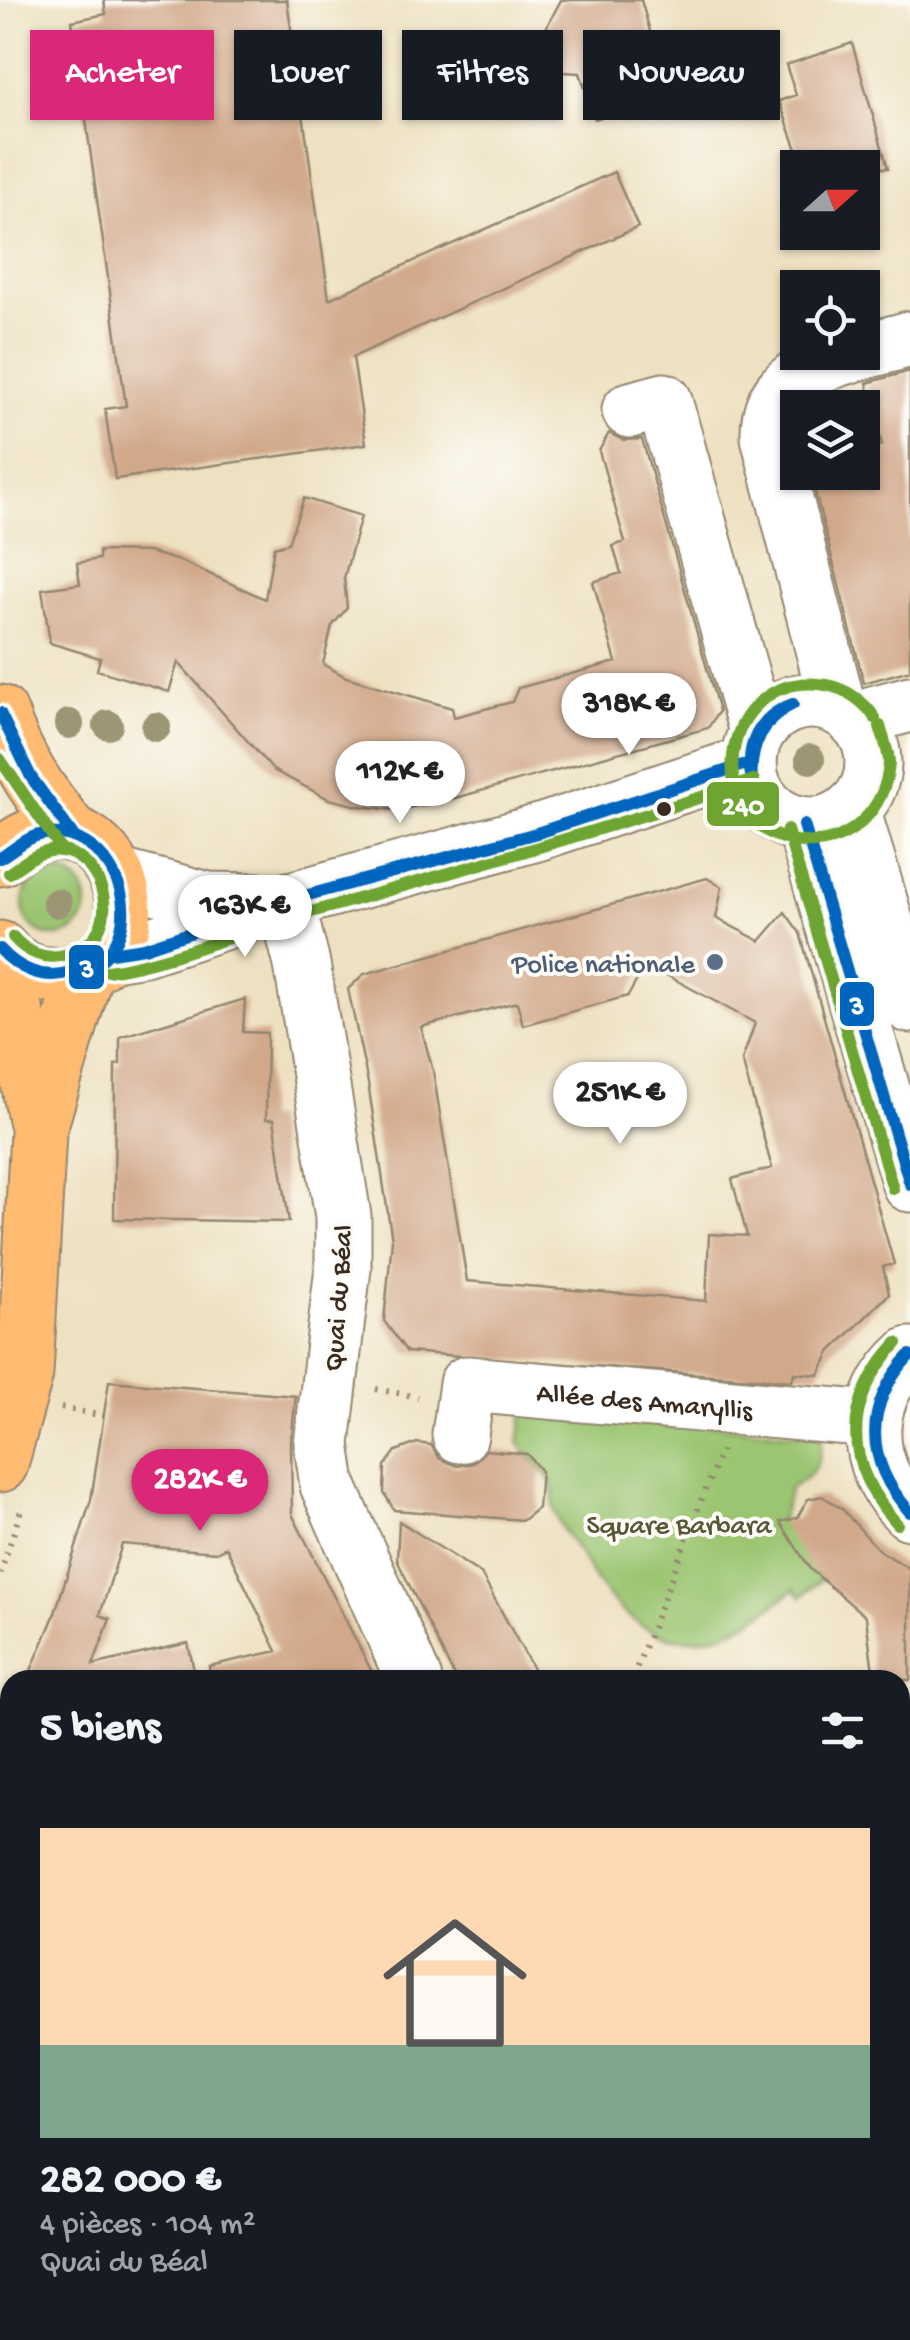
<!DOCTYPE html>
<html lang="fr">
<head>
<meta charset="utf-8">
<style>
  :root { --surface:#171b24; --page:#20242c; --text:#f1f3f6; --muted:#9ea1a6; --line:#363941; --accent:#db2777 }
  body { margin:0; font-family:"Gochi Hand",sans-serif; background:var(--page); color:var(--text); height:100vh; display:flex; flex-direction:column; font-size:38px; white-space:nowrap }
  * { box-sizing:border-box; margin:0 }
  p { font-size:32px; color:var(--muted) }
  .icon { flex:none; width:55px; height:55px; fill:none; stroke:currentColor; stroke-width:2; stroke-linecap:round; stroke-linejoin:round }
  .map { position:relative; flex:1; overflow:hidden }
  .drawer { position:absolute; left:0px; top:1670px; width:910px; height:670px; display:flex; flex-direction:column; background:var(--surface); border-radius:30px 30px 0 0; box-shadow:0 2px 8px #0004 }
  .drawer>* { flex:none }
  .guide { position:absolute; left:30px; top:30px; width:850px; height:90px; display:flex; gap:20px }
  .needle { width:65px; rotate:69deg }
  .buttons { position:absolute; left:780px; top:150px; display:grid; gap:20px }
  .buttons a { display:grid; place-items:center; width:100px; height:100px; border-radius:0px; background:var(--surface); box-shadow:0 2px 8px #0004; font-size:50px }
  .price { position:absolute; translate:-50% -85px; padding:0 22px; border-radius:35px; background:#fff; color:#222; font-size:32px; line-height:65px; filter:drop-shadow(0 2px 5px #0008) }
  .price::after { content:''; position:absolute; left:50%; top:60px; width:30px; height:22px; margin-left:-15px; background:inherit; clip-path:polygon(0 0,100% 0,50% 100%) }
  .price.current { background:var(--accent); color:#fff }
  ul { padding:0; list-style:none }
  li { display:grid; align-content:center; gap:20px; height:530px; padding:0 40px }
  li+li { border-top:2px solid var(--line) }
  li span { display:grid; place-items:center; height:310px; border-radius:0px; color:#555 }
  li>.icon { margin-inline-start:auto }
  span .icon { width:180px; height:180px; fill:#fffc; stroke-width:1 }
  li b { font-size:42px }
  h2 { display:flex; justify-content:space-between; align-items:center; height:120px; padding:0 40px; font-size:42px }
  .tag { padding:0 35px; border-radius:0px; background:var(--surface); box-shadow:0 2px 8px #0004; font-size:35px; line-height:90px }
  .tag.current { background:var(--accent); color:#fff }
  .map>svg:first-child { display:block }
</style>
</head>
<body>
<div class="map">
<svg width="910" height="2340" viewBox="0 0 910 2340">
  <rect width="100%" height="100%" fill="#fdfcf7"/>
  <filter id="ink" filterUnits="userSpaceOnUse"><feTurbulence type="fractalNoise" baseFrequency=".01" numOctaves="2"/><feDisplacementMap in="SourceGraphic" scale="20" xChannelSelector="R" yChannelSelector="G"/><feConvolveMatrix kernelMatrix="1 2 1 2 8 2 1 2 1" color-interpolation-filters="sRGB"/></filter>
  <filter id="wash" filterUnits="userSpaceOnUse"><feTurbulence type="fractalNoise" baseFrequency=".0048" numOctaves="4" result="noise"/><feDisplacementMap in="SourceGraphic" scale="40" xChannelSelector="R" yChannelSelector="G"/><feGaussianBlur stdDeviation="2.25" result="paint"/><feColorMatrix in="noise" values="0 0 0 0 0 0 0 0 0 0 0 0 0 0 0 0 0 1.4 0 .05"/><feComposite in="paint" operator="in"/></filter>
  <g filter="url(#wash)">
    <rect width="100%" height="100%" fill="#eee1c1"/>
    <path fill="#9bc571" stroke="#6b7848" stroke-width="2.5" d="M23 904a32 32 0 1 1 64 0a32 32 0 1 1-64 0Z
      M 524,1407 L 822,1436 C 821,1464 815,1475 790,1488 L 781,1521 L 821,1580 L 801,1597 L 794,1589 C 712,1659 643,1660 585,1563 C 575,1546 559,1527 554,1509 C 552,1502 556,1492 553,1486 C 547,1471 529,1457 519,1443 Z"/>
    <g id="blocks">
      <path fill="#d1a88a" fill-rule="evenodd" d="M 104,0 L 287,0 L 329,299 L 614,172 L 638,227 L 353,357 L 366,444 L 115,479 L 105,409 L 126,406 L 72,21 L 106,14 Z
        M 561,0 L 641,0 L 660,66 L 627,77 L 635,102 L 628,109 L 595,119 L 580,73 L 564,72 L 547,63 L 541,47 L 544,32 Z
        M 852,43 L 888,168 L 804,168 L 779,101 L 796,95 L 786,65 Z
        M 910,371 L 910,670 L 864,683 L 810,472 L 862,472 L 862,450 L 882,445 L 867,383 Z
        M 609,433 L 623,440 L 642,439 L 719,711 L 708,728 L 441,802 L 394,810 L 358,806 L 329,799 L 273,770 L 178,662 L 169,692 L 97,670 L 100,658 L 50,643 L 42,589 L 80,584 L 77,563 L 99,559 L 99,551 L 148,552 L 183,562 L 265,599 L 274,547 L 288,543 L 304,498 L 361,516 L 344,578 L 347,608 L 332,626 L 323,664 L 346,677 L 452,708 L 454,717 L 512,702 L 518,688 L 616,662 L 593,582 L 621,573 L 613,546 L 625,542 L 599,451 Z
        M 707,878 L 722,887 L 716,918 L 760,941 L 785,912 L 800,933 L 894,1264 L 883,1267 L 889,1294 L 830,1352 L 819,1375 L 794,1373 L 792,1381 L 407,1352 L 384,1321 L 392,1240 L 368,1083 L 348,989 L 364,974 ZM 646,964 L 755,1023 L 742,1060 L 772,1168 L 732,1179 L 747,1236 L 709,1234 L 706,1301 L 467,1281 L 433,1071 L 421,1027 L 517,1002 L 523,1025 L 628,996 Z
        M 245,999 L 243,1032 L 267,1033 L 266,1119 L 274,1119 L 289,1222 L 114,1219 L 115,1065 L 120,1064 L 120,1037 Z
        M 109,1381 L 296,1396 L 291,1441 L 292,1514 L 376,1680 L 210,1680 L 209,1666 L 277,1651 L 226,1547 L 216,1552 L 122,1544 L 100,1615 L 110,1619 L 93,1665 L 188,1643 L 196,1680 L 27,1680 L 54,1616 L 91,1500 Z
        M 417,1443 L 431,1445 L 440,1459 L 457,1466 L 473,1463 L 486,1450 L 527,1454 L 541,1471 L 538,1508 L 523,1520 L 394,1510 L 384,1493 L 385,1466 L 396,1451 Z
        M 822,1496 L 842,1509 L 879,1550 L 910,1569 L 910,1680 L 874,1680 L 866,1617 L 810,1569 L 780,1522 L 797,1518 L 808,1499 Z
        M 399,1521 L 481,1574 L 539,1680 L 456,1680 L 397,1560 Z"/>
    </g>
  </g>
  <g filter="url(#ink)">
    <use href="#blocks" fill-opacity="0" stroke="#948670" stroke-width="2.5"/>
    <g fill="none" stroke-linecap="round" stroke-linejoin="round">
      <g stroke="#948670" stroke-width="59">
        <g id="minor">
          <path d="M 862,352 L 910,339"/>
          <path d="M 630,410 L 664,401 L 757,731"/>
          <circle cx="811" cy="763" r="62"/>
          <path d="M 838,707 L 769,437 C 767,380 813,366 860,352"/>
          <path d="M 854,719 L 910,704"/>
          <path d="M 852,809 L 910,1005"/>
          <path d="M 804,825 L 910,1184"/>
          <path d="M 120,877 L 208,900 L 258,901"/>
          <path d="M 286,901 L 302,964 L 343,1216 L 343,1268 L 322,1444 L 328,1485 L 414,1680"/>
          <path d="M 105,954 L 144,948 L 286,901 L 537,833 L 749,763"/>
          <path d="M 910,1355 C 860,1399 861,1467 910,1512"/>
          <path id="s1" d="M 460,1435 L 467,1384 L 872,1419"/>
          <path d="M 900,1787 L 910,1783"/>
          <path d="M 47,2340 L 53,2330"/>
        </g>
      </g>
      <g stroke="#948670" stroke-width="59">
        <path id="major" d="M 0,713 C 16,761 41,796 73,835
          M 0,858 C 105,761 184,964 61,975 C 38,977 15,968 0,949
          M 5,956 L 36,1119
          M 0,1464 L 25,1374 L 38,1132 L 86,969"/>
      </g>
      <path stroke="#948670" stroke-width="6" stroke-dasharray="2.5 8" stroke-linecap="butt" d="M 376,1389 L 418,1397
        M 61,1408 L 104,1416
        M 0,1574 L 23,1504
        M 633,1677 L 721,1450"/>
      <use href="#minor" stroke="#fff" stroke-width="55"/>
      <use href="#major" stroke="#ffbb71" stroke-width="55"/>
      <g stroke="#fdfcf7" stroke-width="20">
        <path id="bus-1" d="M 0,713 L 31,777 L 73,835
          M 752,781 C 744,746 759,716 793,704
          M 752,781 C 749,748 763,718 793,704
          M 804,825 L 910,1184
          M 0,858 C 12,851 27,837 40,835 C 107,821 154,919 99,962 C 92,967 78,969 70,972 C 44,981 18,969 0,949
          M 105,954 L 144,948 L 286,901 L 537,833 L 749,763
          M 910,1355 C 863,1405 864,1461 910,1512"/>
      </g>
      <g stroke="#fdfcf7" stroke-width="20">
        <path id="bus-2" d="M 875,718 C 864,701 845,688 826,685 C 717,667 695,834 804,842 C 850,846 886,808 889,763 C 889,751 883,738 880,726
          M 0,759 L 59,846
          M 787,830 L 893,1189
          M 9,873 C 19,867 31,856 42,853 C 97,834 136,932 68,954 C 47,961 28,954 13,937
          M 108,971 C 173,961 233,934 297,916 C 451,873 603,830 754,780
          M 897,1524 C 843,1464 842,1402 897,1343"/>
      </g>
      <use href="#bus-1" stroke="#0065bd" stroke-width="12"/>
      <use href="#bus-2" stroke="#6da432" stroke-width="12"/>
    </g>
    <g fill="#9c9675">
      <circle cx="69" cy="724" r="15"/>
      <circle cx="108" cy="725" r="15"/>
      <circle cx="156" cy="727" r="15"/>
      <circle cx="810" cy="759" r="15"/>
      <circle cx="57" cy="903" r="15"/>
    </g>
  </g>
  <circle fill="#3b2a1e" stroke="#fdfcf7" stroke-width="4" cx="664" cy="809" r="9"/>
  <circle fill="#5c6f8a" stroke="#fdfcf7" stroke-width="4" cx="715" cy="962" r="10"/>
  <g text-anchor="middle" stroke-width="8" stroke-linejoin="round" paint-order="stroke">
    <g font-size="28" fill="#4e5e75" stroke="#fdfcf7" text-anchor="end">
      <text x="695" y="972">Police nationale</text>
    </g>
    <g font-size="28" fill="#3b2a1e" stroke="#fdfcf7">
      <text transform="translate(336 1298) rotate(-86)" y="10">Quai du Béal</text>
      <text dy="10" stroke="none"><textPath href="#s1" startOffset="230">Allée des Amaryllis</textPath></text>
    </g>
    <g font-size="28" fill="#585837" stroke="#fdfcf7">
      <text x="679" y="1533">Square Barbara</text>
    </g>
  </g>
  <g stroke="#fdfcf7" stroke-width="4">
    <rect x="705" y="780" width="76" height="48" rx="10" fill="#6da432"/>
    <rect x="67" y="943" width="39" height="48" rx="10" fill="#0065bd"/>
    <rect x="838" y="980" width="38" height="48" rx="10" fill="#0065bd"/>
  </g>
  <g font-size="28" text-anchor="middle" font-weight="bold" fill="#fff">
    <text x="743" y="814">240</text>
    <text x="87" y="977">3</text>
    <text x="857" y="1014">3</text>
  </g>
</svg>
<div class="buttons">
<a><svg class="needle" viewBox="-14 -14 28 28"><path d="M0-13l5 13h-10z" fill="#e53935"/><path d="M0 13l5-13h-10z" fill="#9ea1a6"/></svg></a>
<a><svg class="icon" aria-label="locate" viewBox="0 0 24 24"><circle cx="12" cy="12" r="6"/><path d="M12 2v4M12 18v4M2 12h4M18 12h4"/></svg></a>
<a><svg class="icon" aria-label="layers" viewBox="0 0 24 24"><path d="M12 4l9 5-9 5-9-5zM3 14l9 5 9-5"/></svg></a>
</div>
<b class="price" style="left:629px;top:758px">318K €</b>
<b class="price" style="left:400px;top:826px">112K €</b>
<b class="price" style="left:245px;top:960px">163K €</b>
<b class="price" style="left:620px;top:1147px">251K €</b>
<b class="price current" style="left:200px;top:1534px">282K €</b>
<div class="guide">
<a class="tag current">Acheter</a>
<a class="tag">Louer</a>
<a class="tag">Filtres</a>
<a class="tag">Nouveau</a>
</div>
<section class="drawer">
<h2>5 biens<svg class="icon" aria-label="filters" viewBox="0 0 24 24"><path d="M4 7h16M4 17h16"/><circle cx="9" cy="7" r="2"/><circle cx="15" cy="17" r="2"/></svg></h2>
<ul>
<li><span style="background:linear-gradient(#ffd9b3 70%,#7fa58c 0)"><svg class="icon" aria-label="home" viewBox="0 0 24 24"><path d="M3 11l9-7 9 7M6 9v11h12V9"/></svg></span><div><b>282 000 €</b><p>4 pièces · 104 m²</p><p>Quai du Béal</p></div></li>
</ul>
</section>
</div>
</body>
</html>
